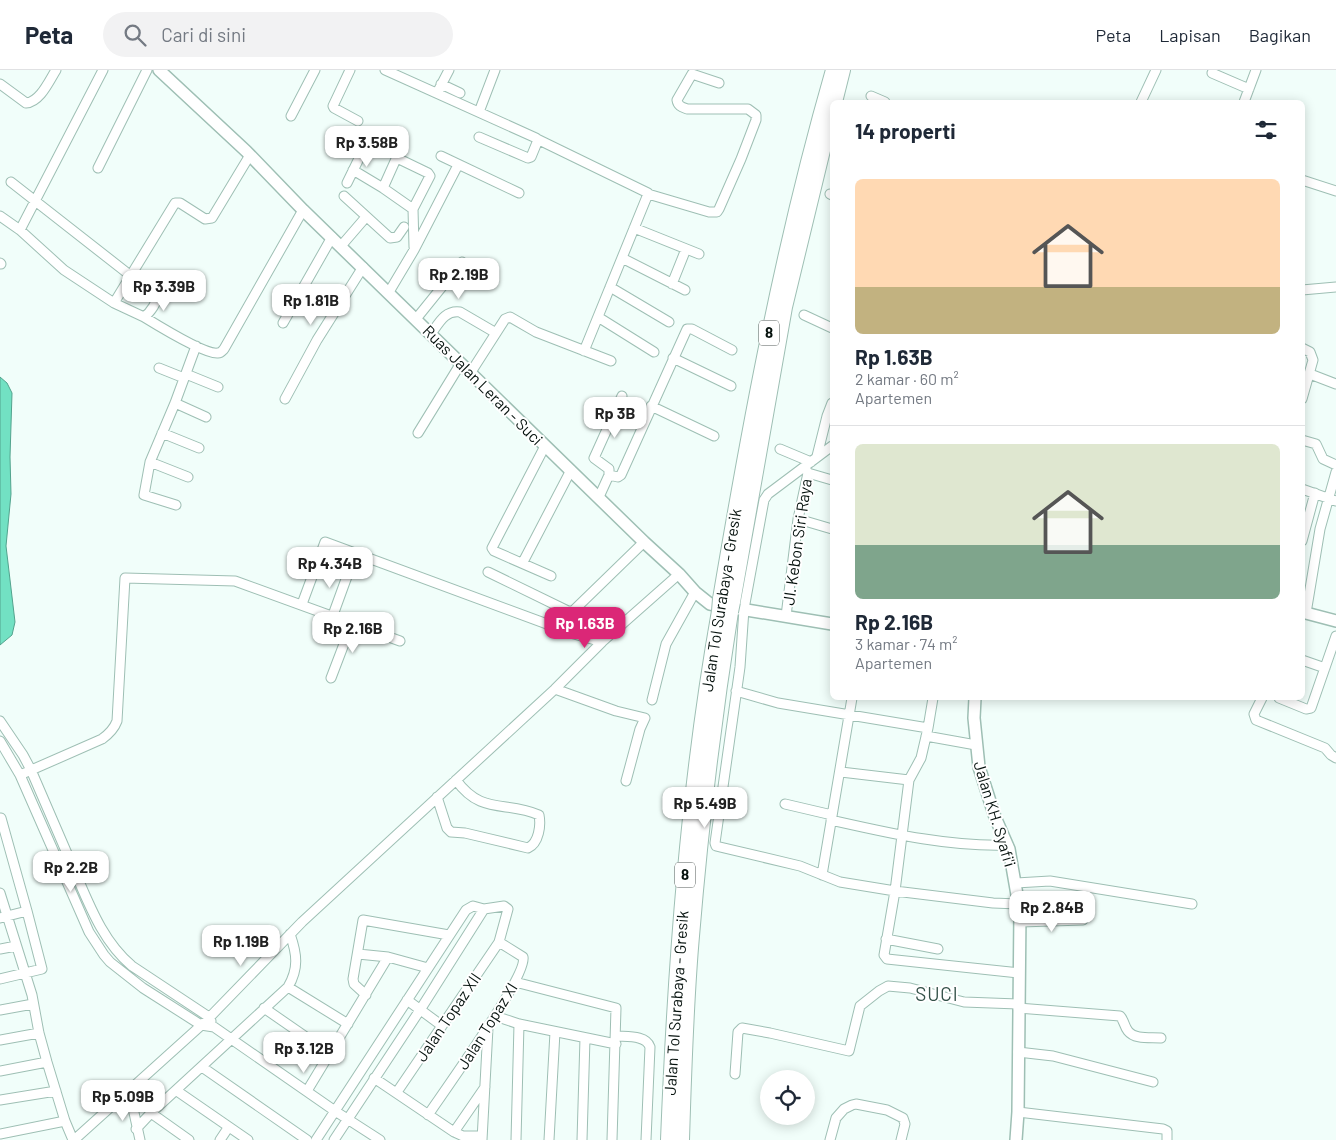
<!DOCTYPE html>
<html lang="id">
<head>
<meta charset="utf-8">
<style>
  :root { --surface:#fff; --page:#f2f2f3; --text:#1f2937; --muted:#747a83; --line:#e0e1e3; --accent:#db2777 }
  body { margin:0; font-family:Barlow,sans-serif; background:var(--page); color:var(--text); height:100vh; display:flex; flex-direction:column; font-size:19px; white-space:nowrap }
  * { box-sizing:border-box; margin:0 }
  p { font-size:16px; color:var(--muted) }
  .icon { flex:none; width:28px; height:28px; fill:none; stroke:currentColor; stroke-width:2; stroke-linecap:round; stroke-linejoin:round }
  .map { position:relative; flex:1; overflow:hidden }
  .panel { position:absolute; left:830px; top:30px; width:475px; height:600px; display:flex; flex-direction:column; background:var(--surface); border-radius:8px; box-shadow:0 2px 12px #0003 }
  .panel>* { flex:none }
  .controls { position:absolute; left:760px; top:1000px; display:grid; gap:10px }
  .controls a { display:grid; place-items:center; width:55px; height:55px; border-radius:50%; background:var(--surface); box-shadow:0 2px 12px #0003; font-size:25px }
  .price { position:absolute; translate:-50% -42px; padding:0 11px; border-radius:10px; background:#fff; color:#222; font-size:16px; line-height:32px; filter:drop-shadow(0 1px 2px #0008) }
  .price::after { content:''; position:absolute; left:50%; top:30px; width:15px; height:11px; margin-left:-8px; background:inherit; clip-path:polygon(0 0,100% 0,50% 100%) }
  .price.on { background:var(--accent); color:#fff }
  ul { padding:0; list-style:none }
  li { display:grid; align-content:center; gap:10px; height:265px; padding:0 25px }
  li+li { border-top:1px solid var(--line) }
  li span { display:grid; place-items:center; height:155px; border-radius:8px; color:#555 }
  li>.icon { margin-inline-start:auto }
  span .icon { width:90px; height:90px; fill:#fffc; stroke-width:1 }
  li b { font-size:21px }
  h2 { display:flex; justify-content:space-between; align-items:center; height:60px; padding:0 25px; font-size:21px }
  header { display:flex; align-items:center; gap:30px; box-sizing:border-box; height:70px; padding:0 25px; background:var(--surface); border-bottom:1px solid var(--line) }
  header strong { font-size:24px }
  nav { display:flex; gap:28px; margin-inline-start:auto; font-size:18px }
  .search { width:350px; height:45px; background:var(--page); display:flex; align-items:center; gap:12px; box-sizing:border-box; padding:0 18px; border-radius:28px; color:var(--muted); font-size:19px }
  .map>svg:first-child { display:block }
</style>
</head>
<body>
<header>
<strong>Peta</strong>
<div class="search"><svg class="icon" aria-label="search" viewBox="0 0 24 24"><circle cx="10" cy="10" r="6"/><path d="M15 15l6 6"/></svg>Cari di sini</div>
<nav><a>Peta</a><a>Lapisan</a><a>Bagikan</a></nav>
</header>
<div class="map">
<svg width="1336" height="1070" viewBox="0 0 1336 1070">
  <rect width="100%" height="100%" fill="#f1fefa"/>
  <path fill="#72e1c3" stroke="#52a38d" d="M 0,307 L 7,313 L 12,323 L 10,387 L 11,424 L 6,476 L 15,552 L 12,565 L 0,575 Z"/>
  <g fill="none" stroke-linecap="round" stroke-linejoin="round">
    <g stroke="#9ebfb4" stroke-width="11">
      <path id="minor" d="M 350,0 L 333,36 L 334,38 L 358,51
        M 385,0 L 536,68 L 538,70 L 531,87 L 528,88 L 479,67
        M 1212,3 L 1249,19
        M 0,14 L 26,33 C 40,32 49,11 56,0
        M 441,14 L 460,23
        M 437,23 L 449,0
        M 871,26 L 885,32
        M 1141,32 L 1156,0
        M 1244,32 L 1256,0
        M 479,42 L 495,0
        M 291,46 L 315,0
        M 537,69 L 648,123
        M 441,86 L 519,123
        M 98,98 L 147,0
        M 353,100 L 383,118 L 413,139 L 414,177
        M 1302,110 L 1336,121
        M 347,113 L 367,72
        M 383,118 L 396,89 L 399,89 L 428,103 L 430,106 L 413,139
        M 830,124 L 832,125
        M 344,126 L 390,168 L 397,167 L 404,157
        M 0,146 L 20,160 L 64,200 L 114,233 L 144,247 C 151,242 157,232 159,223 L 157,220 L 131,206 L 11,112
        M 634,158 L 699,184
        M 20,160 L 103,0
        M 341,176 L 366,147
        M 622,188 L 685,220
        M 0,193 L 1,194
        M 672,214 L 686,179
        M 610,217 L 669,252
        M 1302,220 L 1336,217
        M 389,222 L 414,180 L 458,95
        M 114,233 L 175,133 L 180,133 L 205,149 L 212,148 L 250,85
        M 804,245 L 832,258
        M 144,247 C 157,255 206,285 218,283 C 221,283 222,281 224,279 L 303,140
        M 598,247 L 654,282
        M 416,249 L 462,192
        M 283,253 L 332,167
        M 431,264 C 439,253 445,240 460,242 L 496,263
        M 1302,278 L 1310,282 L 1313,290 L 1302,329
        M 584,281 L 648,124 L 709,142 L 717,142 L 719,139 L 741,89 L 756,50 L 756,45 L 748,39 L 687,39 C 682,37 678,36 677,30 L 692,4 L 719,13
        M 673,288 L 731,316
        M 159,298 L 184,308
        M 471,302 L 505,249 L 510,247 L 536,262 L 611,291
        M 186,304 L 218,317
        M 1310,304 L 1336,314
        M 285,329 L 317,270 L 363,197
        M 175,333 L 206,347
        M 651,336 L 714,366
        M 162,363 L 199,378
        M 418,363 L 461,293
        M 1302,370 L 1316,374 L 1323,389 L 1336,395
        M 545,376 L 492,478 L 494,481 L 551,506
        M 832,376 L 768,424 L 764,430 L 744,539 L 740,597 L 715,773 L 716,776 L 720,777 L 800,796 L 840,812 L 895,821 L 993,833 L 1019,834
        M 780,379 L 811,392
        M 817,386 L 827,346 L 832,333
        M 150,392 L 188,407
        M 808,403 L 832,410
        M 609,405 L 609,399 L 594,388 L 622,326
        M 1302,419 L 1336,431
        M 599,427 L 609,405 L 618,407 L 621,405 L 687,259 L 692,259 L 732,280
        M 176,435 L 144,425 L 150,392 L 175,333 L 196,276
        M 798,449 L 832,459
        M 1302,471 L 1315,423
        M 523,492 L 571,400
        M 488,502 L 568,541 L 573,541 L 644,472
        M 302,534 L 325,472 L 574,564 L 602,572
        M 1306,543 L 1320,459 L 1336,402
        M 333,545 L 349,501
        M 786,546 L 798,449 L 808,403 L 805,398
        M 1302,590 L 1325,598
        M 331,608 L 352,553
        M 555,619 L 616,641 L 645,648 L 640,659 L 626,711
        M 736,621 L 778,633 L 928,658
        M 933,628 L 928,658 L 921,688 L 909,710 L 895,821 L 884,885 L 887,889 L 1019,903
        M 1262,628 L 1254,644 L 1256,650 L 1325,678 L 1331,685 L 1336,688
        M 1279,628 L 1306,639 L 1311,638 L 1336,566
        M 652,630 L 666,574 L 695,522
        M 0,651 L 23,685 L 31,700 C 45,732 58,763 72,795 C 88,831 101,870 132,896 L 209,947 L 211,951
        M 926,666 L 976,675
        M 0,671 L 20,705 L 89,862 L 104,885 L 110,892 L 143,918 L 201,955 L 214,957 L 335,1041 L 380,1070
        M 841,702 L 909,710
        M 20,705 L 102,669 C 109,664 114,659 117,651 L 125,508 L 235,511 L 400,571
        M 437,727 L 447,758 L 451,762 L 465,763 L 528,778 C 539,773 541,755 539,745 C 506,730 482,746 456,710
        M 785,734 L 832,745
        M 831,750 C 889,763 948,777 1008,775
        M 822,805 L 852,628
        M 1015,813 L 1050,811 L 1192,834
        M 0,823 L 32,925 L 39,963 L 47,992 L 65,1051 L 73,1070
        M 0,848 L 27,841 L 1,748
        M 1020,852 L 1083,850
        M 886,869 L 938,879
        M 0,879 L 16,876
        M 358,884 L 388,887 L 428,898
        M 0,909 L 42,899 L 27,841
        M 515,912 L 616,938 L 612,1070
        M 288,917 L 348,954
        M 366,925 L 354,914 L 353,909 L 363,850 L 449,865
        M 407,930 L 441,955
        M 264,938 L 329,983
        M 1018,938 L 1120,946 C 1124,950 1124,956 1128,961 C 1135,970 1151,967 1161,968
        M 0,940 L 33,934
        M 495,946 L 519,954 L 616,974
        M 616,966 C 627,967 646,965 650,977 L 646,1070
        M 0,970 L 39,963
        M 1018,982 L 1053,986 L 1153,1012
        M 202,997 L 307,1070
        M 0,1001 L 47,992
        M 735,1004 L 738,962 L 742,958 L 770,963 L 849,981 L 860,936 L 879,921 L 888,916 L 910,918 L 964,932 L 1018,934
        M 374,1008 L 454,1062 L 463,1066 L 482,1066
        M 129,1020 L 140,1070
        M 177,1021 L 248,1070
        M 307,1021 L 388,887
        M 397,1022 L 499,872 L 508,839 L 504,836 L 484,839
        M 0,1030 L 56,1021
        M 1018,1042 L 1163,1059 L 1167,1061 L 1167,1070
        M 151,1043 L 189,1070
        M 428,1045 C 442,1024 529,904 523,887 L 499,872
        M 136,1059 L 151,1043 L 288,917 C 299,898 297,884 290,864
        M 454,1062 L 485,1017
        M 0,1064 L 65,1051
        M 74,1070 L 206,951 L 302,852 L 555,619 L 602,572 L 679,504
        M 220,1070 L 228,1058
        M 316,1070 L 466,840 L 473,836 L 484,839 L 420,940 L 334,1070
        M 482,1070 L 488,958
        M 516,1070 L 519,954
        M 549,1070 L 555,962
        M 582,1070 L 585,968
        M 830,1070 L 836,1048 L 844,1039 L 852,1035 L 856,1034 L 887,1040 L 903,1048 L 905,1054 L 901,1070"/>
    </g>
    <g stroke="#9ebfb4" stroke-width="14">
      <path id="major" d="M 159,0 L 246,81 L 303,140 L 644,472 L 679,504 L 695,522 L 710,534 L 832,554
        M 1302,542 L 1336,551
        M 975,628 L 974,648 L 979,697 L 995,747 L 1009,779 L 1020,842 L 1018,1042 L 1016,1070"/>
    </g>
    <g stroke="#9ebfb4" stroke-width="16">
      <path id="highway" d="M 835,32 L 843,0
        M 720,529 C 750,351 783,173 833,0
        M 733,532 L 785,237 L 832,43
        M 668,1070 C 675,893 688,715 719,541
        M 682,1070 C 684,1002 686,934 692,866 C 701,757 714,649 731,542"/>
    </g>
    <use href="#minor" stroke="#fff" stroke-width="9"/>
    <use href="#major" stroke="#fff" stroke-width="11"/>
    <use href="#highway" stroke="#fff" stroke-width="14"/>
    <g stroke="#9ebfb4" stroke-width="16" stroke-linecap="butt">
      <path id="highway-bridge" d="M 719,541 L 720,529
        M 731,542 L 733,532"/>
    </g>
    <use href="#highway-bridge" stroke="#fff" stroke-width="14"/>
  </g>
  <g text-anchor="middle" stroke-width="4" stroke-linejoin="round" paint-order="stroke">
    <g fill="#fff" stroke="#515956" stroke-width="1">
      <rect x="759" y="250.5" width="20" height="25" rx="4"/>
      <rect x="675" y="792.5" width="20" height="25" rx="4"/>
    </g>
    <g font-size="15" font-weight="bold" fill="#06120e">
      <text x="769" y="268">8</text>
      <text x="685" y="810">8</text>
    </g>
    <g font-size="16" fill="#06120e" stroke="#fff">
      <text transform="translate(483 315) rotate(45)" y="6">Ruas Jalan Leran - Suci</text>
      <text transform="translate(797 472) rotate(-82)" y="6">Jl. Kebon Siri Raya</text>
      <text transform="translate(721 530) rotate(-81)" y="6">Jalan Tol Surabaya - Gresik</text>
      <text transform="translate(995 744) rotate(73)" y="6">Jalan KH. Syafi'i</text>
      <text transform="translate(676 933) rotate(-86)" y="6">Jalan Tol Surabaya - Gresik</text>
      <text transform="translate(448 947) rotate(-56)" y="6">Jalan Topaz XII</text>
      <text transform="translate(487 956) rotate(-58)" y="6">Jalan Topaz XI</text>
    </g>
    <g font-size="19" letter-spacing="1" fill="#335148" stroke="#fff">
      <text x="937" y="931">SUCI</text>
    </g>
  </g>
</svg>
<div class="controls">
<a><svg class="icon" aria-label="locate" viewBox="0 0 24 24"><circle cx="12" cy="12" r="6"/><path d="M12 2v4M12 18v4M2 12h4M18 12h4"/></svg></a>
</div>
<b class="price" style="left:367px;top:98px">Rp 3.58B</b>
<b class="price" style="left:459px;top:230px">Rp 2.19B</b>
<b class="price" style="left:164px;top:242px">Rp 3.39B</b>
<b class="price" style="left:311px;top:256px">Rp 1.81B</b>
<b class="price" style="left:615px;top:369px">Rp 3B</b>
<b class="price" style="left:330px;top:519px">Rp 4.34B</b>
<b class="price on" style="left:585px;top:579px">Rp 1.63B</b>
<b class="price" style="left:353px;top:584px">Rp 2.16B</b>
<b class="price" style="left:705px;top:759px">Rp 5.49B</b>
<b class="price" style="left:71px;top:823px">Rp 2.2B</b>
<b class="price" style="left:1052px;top:863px">Rp 2.84B</b>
<b class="price" style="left:241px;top:897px">Rp 1.19B</b>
<b class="price" style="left:304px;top:1004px">Rp 3.12B</b>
<b class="price" style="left:123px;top:1052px">Rp 5.09B</b>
<section class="panel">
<h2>14 properti<svg class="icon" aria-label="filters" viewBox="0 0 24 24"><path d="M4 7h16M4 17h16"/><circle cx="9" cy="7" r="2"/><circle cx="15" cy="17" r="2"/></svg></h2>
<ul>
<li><span style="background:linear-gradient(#ffd9b3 70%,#c2b280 0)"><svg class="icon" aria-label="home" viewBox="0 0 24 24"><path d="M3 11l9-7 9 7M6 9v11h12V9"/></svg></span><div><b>Rp 1.63B</b><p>2 kamar · 60 m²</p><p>Apartemen</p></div></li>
<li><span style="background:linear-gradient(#dfe7d0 65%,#7fa58c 0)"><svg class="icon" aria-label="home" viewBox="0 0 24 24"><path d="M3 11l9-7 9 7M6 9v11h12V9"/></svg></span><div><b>Rp 2.16B</b><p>3 kamar · 74 m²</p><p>Apartemen</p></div></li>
</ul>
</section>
</div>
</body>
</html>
